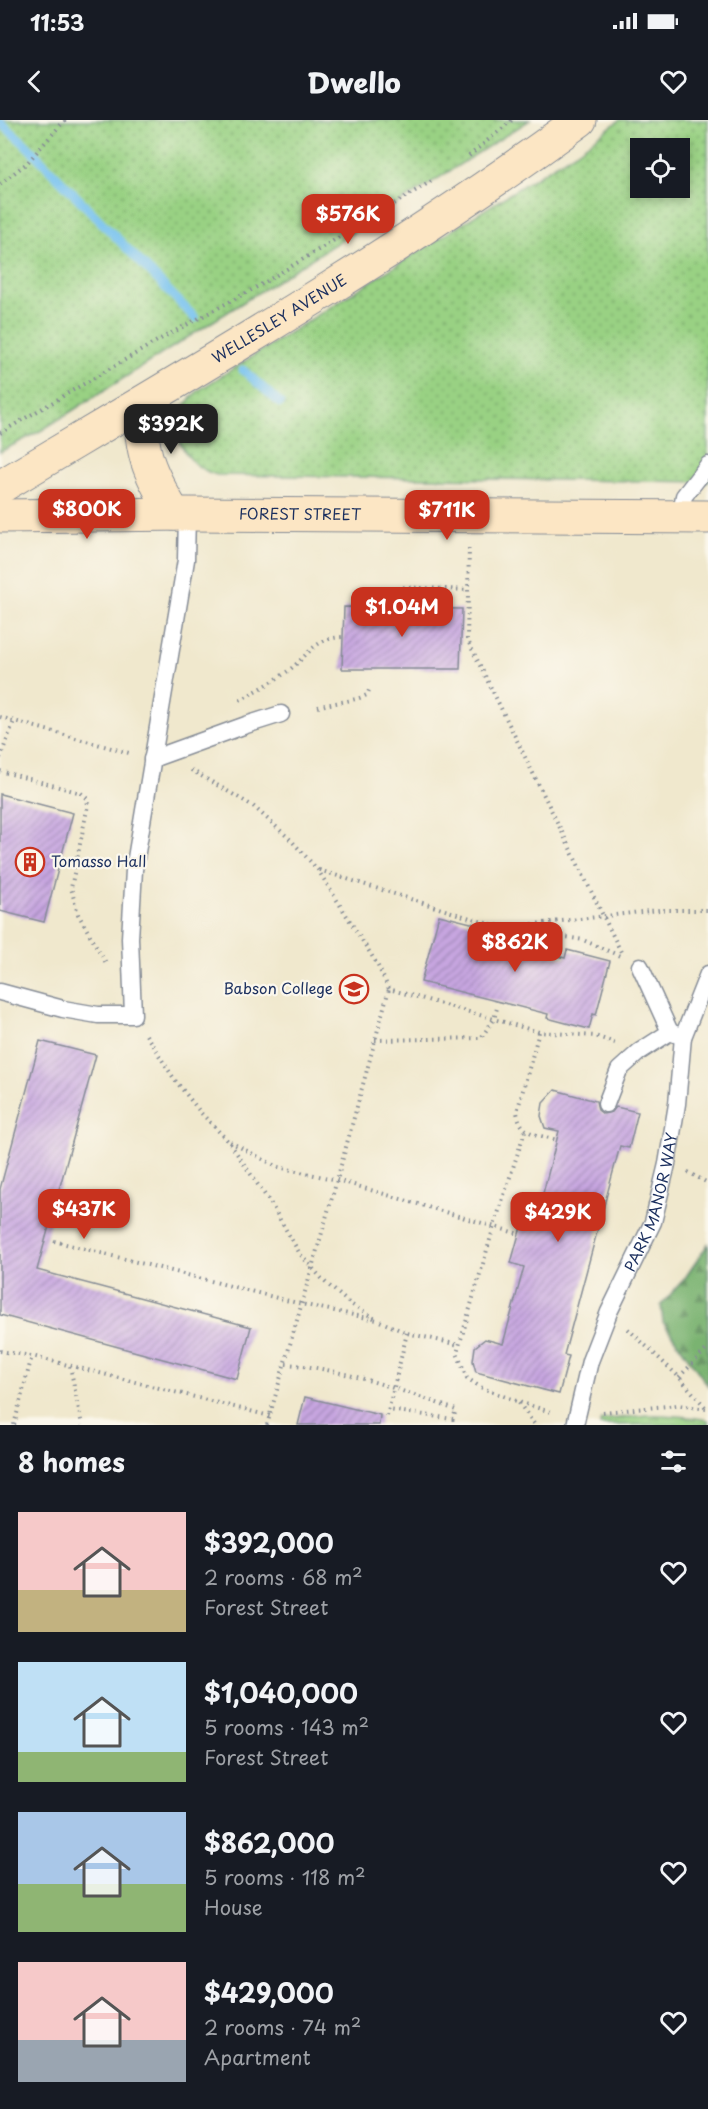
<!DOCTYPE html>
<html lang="en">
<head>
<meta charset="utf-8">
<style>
  :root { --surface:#171b24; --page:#242831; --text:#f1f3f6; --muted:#9ea1a6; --accent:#c8321e }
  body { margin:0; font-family:"Playpen Sans",sans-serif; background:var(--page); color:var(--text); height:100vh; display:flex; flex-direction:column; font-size:22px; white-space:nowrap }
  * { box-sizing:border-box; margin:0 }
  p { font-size:20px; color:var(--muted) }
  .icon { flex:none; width:33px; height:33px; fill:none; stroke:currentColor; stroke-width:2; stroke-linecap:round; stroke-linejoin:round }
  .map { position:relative; height:1305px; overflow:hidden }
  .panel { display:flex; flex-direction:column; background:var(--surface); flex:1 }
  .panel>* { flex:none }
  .fabs { position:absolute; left:630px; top:18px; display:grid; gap:12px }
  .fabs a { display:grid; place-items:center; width:60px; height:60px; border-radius:0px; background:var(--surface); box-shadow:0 3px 9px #0003; font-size:30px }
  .price { position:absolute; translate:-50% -51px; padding:0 14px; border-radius:12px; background:var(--accent); color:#fff; font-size:20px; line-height:39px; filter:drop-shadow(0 2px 3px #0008) }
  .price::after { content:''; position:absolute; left:50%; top:36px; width:18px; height:14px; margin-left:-9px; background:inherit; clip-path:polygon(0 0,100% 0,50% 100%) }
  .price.current { background:#222; color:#fff }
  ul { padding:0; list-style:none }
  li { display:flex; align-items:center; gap:18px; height:150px; padding:0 18px }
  li span { display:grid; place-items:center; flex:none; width:168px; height:120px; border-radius:0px; color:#555 }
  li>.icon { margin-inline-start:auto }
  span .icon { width:72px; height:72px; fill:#fffc; stroke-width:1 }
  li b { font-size:26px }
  h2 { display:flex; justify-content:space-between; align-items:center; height:72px; padding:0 18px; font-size:26px }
  .status { display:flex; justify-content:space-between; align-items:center; height:42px; padding:0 30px; background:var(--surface); direction:ltr }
  .status svg { height:16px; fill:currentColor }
  header { display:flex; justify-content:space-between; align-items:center; height:78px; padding:0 18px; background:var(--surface); font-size:27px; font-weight:800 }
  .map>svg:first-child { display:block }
</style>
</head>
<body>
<div class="status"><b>11:53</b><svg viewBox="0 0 49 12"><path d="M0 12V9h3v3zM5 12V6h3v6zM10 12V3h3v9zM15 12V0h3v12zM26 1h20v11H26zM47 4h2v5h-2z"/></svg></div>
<header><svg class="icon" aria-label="back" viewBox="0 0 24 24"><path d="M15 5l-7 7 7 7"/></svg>Dwello<svg class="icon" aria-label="heart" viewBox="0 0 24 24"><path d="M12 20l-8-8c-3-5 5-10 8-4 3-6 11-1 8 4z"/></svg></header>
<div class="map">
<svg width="708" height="1305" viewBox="0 0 708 1305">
  <defs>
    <pattern id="grass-dots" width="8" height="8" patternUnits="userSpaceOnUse" patternTransform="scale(1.5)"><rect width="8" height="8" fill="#99d183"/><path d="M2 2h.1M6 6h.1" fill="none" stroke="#7caa6e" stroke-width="1.8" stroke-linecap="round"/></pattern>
    <pattern id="forest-firs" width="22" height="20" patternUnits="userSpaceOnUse" patternTransform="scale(1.5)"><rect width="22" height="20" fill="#7ab371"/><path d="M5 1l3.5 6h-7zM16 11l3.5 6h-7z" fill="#639260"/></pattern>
    <pattern id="park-tufts" width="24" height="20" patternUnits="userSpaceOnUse" patternTransform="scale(1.5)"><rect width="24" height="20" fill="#99d183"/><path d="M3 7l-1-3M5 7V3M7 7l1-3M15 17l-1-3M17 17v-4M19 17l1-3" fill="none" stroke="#7caa6e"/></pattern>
    <pattern id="building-hatch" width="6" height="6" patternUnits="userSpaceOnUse" patternTransform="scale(1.5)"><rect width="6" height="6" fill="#c7a6e0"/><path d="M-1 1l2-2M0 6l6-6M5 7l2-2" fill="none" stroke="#a188b9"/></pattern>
  </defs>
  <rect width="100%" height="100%" fill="#fbf7ec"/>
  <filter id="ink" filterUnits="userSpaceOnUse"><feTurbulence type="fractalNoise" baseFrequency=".0167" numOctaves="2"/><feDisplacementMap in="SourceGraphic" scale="12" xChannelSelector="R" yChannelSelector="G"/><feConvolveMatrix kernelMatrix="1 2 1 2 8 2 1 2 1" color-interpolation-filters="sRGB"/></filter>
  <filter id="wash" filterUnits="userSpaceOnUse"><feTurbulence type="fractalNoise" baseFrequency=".008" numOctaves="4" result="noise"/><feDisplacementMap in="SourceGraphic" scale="24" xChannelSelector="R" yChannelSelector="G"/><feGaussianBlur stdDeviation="1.35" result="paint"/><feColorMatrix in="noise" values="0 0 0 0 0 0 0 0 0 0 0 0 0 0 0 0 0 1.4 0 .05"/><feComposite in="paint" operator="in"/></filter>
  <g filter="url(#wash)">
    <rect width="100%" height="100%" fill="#f0e8cd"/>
    <path fill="url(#grass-dots)" stroke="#5a8070" stroke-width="1.5" fill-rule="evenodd" d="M 0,0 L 530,0 L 42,310 L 0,332 Z
      M 620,0 L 708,0 L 708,362 L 217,355 C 193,349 172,324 179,297 C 182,286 191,278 199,270 L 576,32 ZM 640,28 L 680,28 L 680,68 L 640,68 Z"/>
    <path fill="url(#forest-firs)" stroke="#4a7168" stroke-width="1.5" d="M 708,1124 L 708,1266 L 663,1202 L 661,1185 L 685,1158 Z"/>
    <path fill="url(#park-tufts)" stroke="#5a8070" stroke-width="1.5" d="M 648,1295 C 669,1295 688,1296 708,1300 L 708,1305 L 600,1305 L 601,1300 Z"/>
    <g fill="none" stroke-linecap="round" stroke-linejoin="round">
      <path stroke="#75c1ef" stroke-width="9" d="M 0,2 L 24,23 L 195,198
        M 243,250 L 280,283"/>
    </g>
    <g id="blocks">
      <path fill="url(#building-hatch)" d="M 344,487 L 462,489 L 460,549 L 342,549 Z
        M 0,674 L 73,693 L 44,802 L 0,791 Z
        M 439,795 L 483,806 L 480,816 L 565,838 L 567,830 L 610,841 L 596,895 L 593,894 L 589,909 L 547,898 L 548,894 L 421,862 Z
        M 40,921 L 96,935 L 37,1150 L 251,1207 L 237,1259 L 0,1195 L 0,1069 Z
        M 555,970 L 596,981 L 598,990 L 603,994 L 612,992 L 616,987 L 638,992 L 629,1028 L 620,1026 L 564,1235 L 569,1236 L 559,1274 L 476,1252 L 473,1241 L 475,1227 L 485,1219 L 503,1224 L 524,1147 L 511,1143 L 519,1114 L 527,1086 L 539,1089 L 559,1011 L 545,1008 L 541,996 L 543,983 Z
        M 305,1277 L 380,1295 L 379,1305 L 298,1305 Z"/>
    </g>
  </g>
  <g filter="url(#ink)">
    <use href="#blocks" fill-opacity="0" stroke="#868c96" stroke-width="1.5"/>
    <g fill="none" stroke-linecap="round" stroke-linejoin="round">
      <g stroke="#868c96" stroke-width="19">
        <g id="lane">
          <path d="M 680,397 L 684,376 L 708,345"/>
          <path d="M 152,639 L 246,605 L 281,594"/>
          <path d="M 640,846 L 670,912"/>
          <path d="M 0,872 L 63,889 L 98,895 L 133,895 L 130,818 L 134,750 L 186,440 L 187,394"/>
          <path d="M 606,984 L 619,950 L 639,932 L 670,912 L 683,917"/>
          <path id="s1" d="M 575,1305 L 590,1241 L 609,1192 L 653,1102 L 667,1044 L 677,984 L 683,917 L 708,854"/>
        </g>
      </g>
      <g stroke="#868c96" stroke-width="35">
        <g id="secondary">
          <path d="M 140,284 C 141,334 148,351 174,394"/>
          <path id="s2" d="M 0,367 C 196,250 396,135 580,0"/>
          <path id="s3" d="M 0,396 L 187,394 L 708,397"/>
        </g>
      </g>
      <path stroke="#868c96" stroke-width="4" stroke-dasharray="1.5 4.5" stroke-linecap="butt" d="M 469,36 L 512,0
        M 0,64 L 27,43 L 65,0
        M 0,313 L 164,217 L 257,167 L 435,59
        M 469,428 L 467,519 L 621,832
        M 399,488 L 400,467 L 468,470
        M 240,580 C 256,571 273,562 288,551 C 309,535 314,518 343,517
        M 318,587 C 334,582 352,582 367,575 L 370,568
        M 0,597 L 129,633
        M 0,638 L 14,601
        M 191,650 L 253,686 L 291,720 L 318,750 L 377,844 L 389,869 L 539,912 L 595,916 L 615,923
        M 0,651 L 81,673 L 87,678 L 88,685 L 71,768 L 78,794 L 106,843
        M 319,750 L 489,804 L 508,807 L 659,790 L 708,790
        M 514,808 L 583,820 L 620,836
        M 539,912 L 517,992 C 521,1016 537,1014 557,1020
        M 146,915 L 175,960 L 201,993 L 229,1022 L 271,1084 L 300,1134 L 325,1162 L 349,1183 L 377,1200
        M 375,920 L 481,918 L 494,899 L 497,888
        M 525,1011 L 494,1106 L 457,1233 L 467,1258 L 480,1267 L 519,1282 L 554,1293
        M 230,1022 L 278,1047 L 337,1060 L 519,1114
        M 688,1052 L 708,1063
        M 54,1121 L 301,1184 L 377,1200 L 407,1213 L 459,1225
        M 628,1209 L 679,1257 L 707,1289
        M 0,1231 L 32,1236 L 270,1296
        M 286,1244 C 344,1249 401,1270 456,1290 L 453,1299 L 389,1290
        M 70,1246 L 82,1305
        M 679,1257 L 708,1228
        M 519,1283 L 535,1305
        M 603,1292 L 678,1285 L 707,1289
        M 387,1296 L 407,1213
        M 14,1305 L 32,1236
        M 267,1305 L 337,1060 L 389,869"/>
      <use href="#lane" stroke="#fff" stroke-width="16"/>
      <use href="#secondary" stroke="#fce6c4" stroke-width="33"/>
    </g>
  </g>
  <defs>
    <g id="building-ring" transform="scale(1.5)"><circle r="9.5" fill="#fbf7ec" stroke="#c8321e" stroke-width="1.5"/><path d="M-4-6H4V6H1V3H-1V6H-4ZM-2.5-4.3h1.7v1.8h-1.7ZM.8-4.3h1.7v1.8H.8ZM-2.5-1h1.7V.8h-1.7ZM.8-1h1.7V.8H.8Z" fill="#c8321e"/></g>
    <g id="university-ring" transform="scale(1.5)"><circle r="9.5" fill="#fbf7ec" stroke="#c8321e" stroke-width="1.5"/><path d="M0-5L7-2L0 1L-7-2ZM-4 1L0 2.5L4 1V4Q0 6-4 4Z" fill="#c8321e"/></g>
  </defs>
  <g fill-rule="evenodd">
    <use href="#building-ring" x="30" y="742"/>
    <use href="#university-ring" x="354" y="869"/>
  </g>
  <g text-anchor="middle" stroke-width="4.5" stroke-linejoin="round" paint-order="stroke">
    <g font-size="15" fill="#1b2f5e" stroke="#fbf7ec">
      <text dy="5" stroke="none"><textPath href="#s2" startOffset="326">WELLESLEY AVENUE</textPath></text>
      <text dy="5" stroke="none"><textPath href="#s3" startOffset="300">FOREST STREET</textPath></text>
      <text dy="5" stroke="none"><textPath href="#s1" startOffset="237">PARK MANOR WAY</textPath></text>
    </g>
    <g font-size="15" fill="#1b2f5e" stroke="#fbf7ec" text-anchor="start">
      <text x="51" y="747">Tomasso Hall</text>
      <text x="333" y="874" text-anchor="end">Babson College</text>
    </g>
  </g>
</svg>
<div class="fabs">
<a><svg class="icon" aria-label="locate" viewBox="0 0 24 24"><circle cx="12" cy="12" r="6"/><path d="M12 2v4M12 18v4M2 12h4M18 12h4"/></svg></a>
</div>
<b class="price" style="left:348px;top:125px">$576K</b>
<b class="price current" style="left:171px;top:335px">$392K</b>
<b class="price" style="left:87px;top:420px">$800K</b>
<b class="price" style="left:447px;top:421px">$711K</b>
<b class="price" style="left:402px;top:518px">$1.04M</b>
<b class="price" style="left:515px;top:853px">$862K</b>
<b class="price" style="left:84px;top:1120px">$437K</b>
<b class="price" style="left:558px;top:1123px">$429K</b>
</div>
<section class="panel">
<h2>8 homes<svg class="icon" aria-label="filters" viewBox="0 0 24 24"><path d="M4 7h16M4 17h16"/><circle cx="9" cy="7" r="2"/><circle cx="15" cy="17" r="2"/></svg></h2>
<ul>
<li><span style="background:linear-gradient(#f6c9c9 65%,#c2b280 0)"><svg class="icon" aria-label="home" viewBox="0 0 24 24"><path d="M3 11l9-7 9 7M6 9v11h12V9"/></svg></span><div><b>$392,000</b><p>2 rooms · 68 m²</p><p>Forest Street</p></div><svg class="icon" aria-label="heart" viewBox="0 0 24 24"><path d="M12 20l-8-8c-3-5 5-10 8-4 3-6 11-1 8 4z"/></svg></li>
<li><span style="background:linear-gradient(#bfe0f5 75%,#8fb573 0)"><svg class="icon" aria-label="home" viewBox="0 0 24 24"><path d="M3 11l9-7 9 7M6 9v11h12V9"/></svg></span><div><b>$1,040,000</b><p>5 rooms · 143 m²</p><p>Forest Street</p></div><svg class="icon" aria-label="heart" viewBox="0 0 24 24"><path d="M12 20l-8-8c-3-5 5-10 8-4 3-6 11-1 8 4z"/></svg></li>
<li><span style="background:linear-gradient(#a9c7e8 60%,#8fb573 0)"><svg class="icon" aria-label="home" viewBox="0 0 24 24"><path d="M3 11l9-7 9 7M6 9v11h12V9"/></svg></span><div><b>$862,000</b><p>5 rooms · 118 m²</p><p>House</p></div><svg class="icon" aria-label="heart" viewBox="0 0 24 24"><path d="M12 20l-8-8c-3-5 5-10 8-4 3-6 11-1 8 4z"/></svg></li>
<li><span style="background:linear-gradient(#f6c9c9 65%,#9aa5b1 0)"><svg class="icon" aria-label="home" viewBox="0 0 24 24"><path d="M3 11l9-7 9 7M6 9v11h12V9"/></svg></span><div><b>$429,000</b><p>2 rooms · 74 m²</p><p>Apartment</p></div><svg class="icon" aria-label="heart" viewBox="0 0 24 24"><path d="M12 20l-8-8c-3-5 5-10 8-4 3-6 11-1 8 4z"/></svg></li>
</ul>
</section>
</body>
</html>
